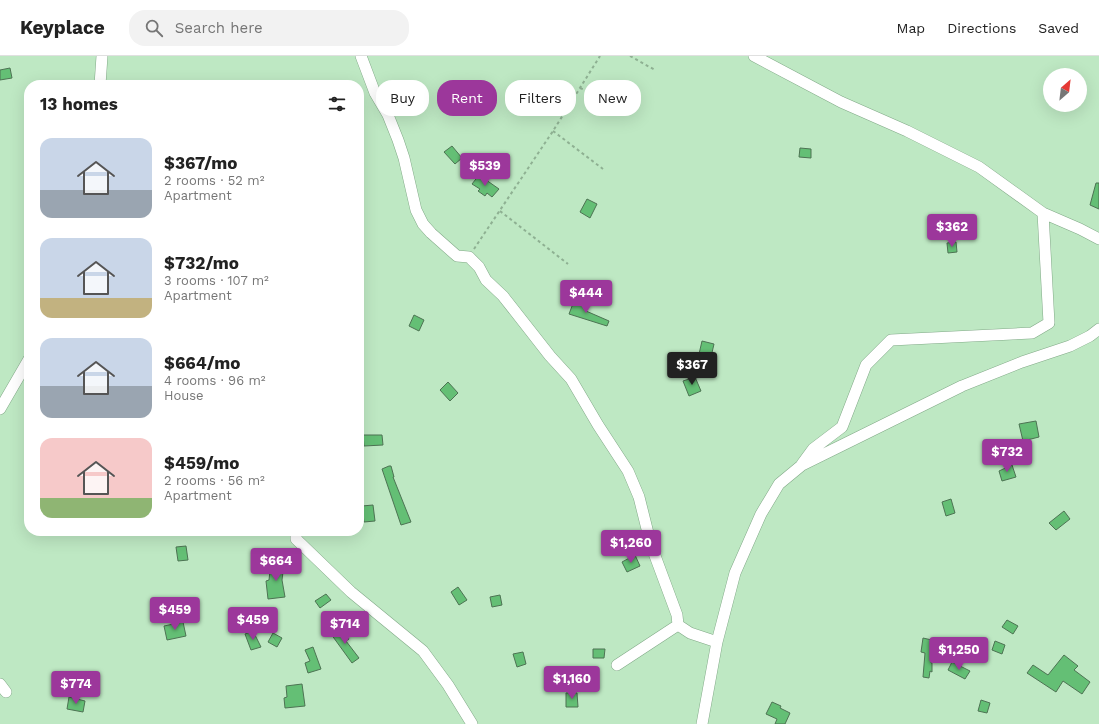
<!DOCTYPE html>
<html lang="en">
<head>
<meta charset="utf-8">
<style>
  :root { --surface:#fff; --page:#f2f2f2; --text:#222; --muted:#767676; --line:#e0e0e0; --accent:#9c379b }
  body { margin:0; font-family:"Work Sans",sans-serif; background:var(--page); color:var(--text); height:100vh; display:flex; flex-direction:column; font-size:15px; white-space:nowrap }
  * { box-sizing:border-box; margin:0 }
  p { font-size:13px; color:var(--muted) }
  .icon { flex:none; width:22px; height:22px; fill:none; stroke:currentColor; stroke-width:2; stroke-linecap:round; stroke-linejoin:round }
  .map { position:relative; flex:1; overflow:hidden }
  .drawer { position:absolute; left:24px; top:24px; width:340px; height:456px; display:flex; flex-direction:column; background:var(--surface); border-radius:16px; box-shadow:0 4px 16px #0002 }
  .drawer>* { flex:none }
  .banner { position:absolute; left:376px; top:24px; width:380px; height:36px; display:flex; gap:8px }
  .needle { width:26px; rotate:28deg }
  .fabs { position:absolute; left:1043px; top:12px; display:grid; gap:8px }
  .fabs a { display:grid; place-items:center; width:44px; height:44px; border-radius:50%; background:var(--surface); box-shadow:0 4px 16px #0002; font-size:20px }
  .price { position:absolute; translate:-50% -34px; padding:0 9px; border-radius:4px; background:var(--accent); color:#fff; font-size:13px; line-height:26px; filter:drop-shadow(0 1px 2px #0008) }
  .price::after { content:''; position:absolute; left:50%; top:24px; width:12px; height:9px; margin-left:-6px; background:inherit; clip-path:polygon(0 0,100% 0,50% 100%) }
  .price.on { background:#222; color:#fff }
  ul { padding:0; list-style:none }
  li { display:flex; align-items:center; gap:12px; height:100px; padding:0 16px }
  li span { display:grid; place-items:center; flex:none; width:112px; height:80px; border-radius:12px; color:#555 }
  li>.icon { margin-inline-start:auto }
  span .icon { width:48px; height:48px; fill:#fffc; stroke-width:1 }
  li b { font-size:17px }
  h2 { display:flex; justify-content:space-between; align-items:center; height:48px; padding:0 16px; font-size:17px }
  .pill { padding:0 14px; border-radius:16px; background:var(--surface); box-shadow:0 4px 16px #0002; font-size:14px; line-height:36px }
  .pill.on { background:var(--accent); color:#fff }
  header { display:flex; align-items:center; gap:24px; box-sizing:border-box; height:56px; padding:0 20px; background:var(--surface); border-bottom:1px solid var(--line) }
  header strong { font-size:19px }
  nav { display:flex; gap:22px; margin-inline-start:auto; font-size:14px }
  .search { width:280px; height:36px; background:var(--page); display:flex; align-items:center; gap:10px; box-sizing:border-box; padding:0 14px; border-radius:16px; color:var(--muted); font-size:15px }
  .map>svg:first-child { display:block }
</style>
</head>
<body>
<header>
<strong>Keyplace</strong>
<div class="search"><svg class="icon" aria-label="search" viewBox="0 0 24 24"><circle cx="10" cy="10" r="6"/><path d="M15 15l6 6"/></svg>Search here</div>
<nav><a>Map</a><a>Directions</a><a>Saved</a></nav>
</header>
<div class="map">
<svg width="1099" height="668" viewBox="0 0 1099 668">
  <rect width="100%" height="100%" fill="#bee8c3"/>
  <path fill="#64bf75" stroke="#4d7353" d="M 10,12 L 12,22 L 0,24 L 0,14 Z
    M 452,90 L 462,102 L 455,108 L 444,96 Z
    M 800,92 L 811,93 L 811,102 L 799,101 Z
    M 479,119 L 499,133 L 492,141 L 487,137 L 485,140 L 478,135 L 480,133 L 472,128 Z
    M 1096,127 L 1099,127 L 1099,153 L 1090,149 Z
    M 587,143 L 597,148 L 590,162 L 580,156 Z
    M 956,186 L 957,196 L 948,197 L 947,187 Z
    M 574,245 L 588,250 L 586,255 L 609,265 L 607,270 L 569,258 Z
    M 414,259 L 424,264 L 419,275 L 409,270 Z
    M 702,285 L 714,288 L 711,301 L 699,298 Z
    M 695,321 L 701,335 L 689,340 L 683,325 Z
    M 448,326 L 458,337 L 450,345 L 440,334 Z
    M 1036,365 L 1039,381 L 1023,385 L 1019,368 Z
    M 363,379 L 382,379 L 383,389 L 364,390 Z
    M 1012,409 L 1016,421 L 1002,425 L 999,415 Z
    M 389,410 L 391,410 L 394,421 L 393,421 L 411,466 L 401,469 L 382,413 Z
    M 951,443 L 955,457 L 946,460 L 942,446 Z
    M 373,449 L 375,465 L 364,466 L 362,450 Z
    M 1064,455 L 1070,463 L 1056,474 L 1049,467 Z
    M 186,490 L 188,504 L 178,505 L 176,491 Z
    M 635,499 L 640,510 L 627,516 L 622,506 Z
    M 271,506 L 284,508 L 282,524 L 285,541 L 268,543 L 266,525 L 269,524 Z
    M 458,531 L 467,544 L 459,549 L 451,536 Z
    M 326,538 L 331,544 L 320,552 L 315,545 Z
    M 500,539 L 502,549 L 492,551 L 490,541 Z
    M 1007,564 L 1018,570 L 1013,578 L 1002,571 Z
    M 183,566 L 186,580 L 167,584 L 164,570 Z
    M 337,573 L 340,578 L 343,575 L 349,583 L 346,585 L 359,602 L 352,607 L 331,578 Z
    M 253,575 L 261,591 L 251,594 L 245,578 Z
    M 273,577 L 282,582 L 277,591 L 268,586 Z
    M 923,582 L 936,585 L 931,607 L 932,607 L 932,616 L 930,615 L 929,622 L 923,621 L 925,597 L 921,596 Z
    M 995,585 L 1005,589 L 1002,598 L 992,594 Z
    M 313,591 L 321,613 L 308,617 L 305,607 L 310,605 L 305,594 Z
    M 593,593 L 605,593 L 604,602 L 593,602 Z
    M 523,596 L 526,608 L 517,611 L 513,598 Z
    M 1064,599 L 1078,610 L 1074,614 L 1090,626 L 1082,638 L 1063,625 L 1056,636 L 1027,617 L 1033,609 L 1048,619 Z
    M 952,606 L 970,615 L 965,623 L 948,614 Z
    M 302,628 L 305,650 L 285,652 L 284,642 L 287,641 L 286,630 Z
    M 566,637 L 577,637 L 578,651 L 566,651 Z
    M 69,641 L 85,645 L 83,656 L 67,653 Z
    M 981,644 L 990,647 L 987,657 L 978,655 Z
    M 772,646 L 781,650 L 780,652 L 790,657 L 785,668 L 775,668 L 777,663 L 766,658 Z"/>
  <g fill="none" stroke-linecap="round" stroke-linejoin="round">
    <g stroke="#81a987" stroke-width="12">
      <path id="minor" d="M 361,0 L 375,37 L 388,59 L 398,84 L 404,102 L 416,154 L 423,168 L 431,177 L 457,200 L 469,201 L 479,211 L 486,224 L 503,240 L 550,300 L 571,323 L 598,369 L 628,415 L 639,441 L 651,489 L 677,559 L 678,569 L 690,577 L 717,586 L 702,668
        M 754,0 L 841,46 L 907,75 L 979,111 L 1043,157 L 1080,173 L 1099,183
        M 100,29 L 102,0
        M 0,353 L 29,303
        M 802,408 L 813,393 L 842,371 L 866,309 L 891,284 L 1032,277 L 1049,267 L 1043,157
        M 296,475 L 296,483 L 351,536 L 423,595 L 448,629 L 472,668
        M 717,586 L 735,517 L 761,458 L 779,428 L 802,409 L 962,330 L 1022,306 L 1070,290 L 1090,280 L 1099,273
        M 617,609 L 678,569
        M 0,628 L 6,636"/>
    </g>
    <path stroke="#8eb092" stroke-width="2" stroke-dasharray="3 3" stroke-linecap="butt" d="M 630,0 L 655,14
      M 580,32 L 636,55
      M 553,75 L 603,113
      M 500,155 L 568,208
      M 474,193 L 553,75 L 600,0"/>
    <use href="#minor" stroke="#fff" stroke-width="11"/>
  </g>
</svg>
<div class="fabs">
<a><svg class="needle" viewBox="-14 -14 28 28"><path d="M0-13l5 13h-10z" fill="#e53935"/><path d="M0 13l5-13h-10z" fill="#767676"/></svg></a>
</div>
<b class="price" style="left:485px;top:131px">$539</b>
<b class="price" style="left:952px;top:192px">$362</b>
<b class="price" style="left:586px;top:258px">$444</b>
<b class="price on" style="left:692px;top:330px">$367</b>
<b class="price" style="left:1007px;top:417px">$732</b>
<b class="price" style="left:631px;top:508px">$1,260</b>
<b class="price" style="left:276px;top:526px">$664</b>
<b class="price" style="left:175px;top:575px">$459</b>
<b class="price" style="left:253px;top:585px">$459</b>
<b class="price" style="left:345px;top:589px">$714</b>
<b class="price" style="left:959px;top:615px">$1,250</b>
<b class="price" style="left:572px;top:644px">$1,160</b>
<b class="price" style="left:76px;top:649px">$774</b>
<div class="banner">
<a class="pill">Buy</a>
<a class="pill on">Rent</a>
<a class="pill">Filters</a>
<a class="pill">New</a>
</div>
<section class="drawer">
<h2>13 homes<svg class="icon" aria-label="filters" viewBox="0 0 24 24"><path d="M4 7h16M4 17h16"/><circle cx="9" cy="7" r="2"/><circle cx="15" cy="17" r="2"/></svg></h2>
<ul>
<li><span style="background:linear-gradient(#c9d6e8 65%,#9aa5b1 0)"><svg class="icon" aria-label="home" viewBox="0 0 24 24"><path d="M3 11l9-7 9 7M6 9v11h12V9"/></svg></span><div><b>$367/mo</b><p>2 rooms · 52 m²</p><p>Apartment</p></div></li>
<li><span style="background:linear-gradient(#c9d6e8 75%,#c2b280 0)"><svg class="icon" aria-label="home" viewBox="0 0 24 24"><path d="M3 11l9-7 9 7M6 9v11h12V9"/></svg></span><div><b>$732/mo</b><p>3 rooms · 107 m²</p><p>Apartment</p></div></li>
<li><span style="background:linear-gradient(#c9d6e8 60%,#9aa5b1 0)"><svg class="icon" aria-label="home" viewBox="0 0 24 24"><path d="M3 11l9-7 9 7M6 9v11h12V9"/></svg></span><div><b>$664/mo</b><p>4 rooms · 96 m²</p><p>House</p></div></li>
<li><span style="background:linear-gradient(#f6c9c9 75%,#8fb573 0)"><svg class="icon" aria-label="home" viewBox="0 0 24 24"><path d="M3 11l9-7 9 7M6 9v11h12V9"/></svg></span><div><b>$459/mo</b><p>2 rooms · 56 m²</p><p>Apartment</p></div></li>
</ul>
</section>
</div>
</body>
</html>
